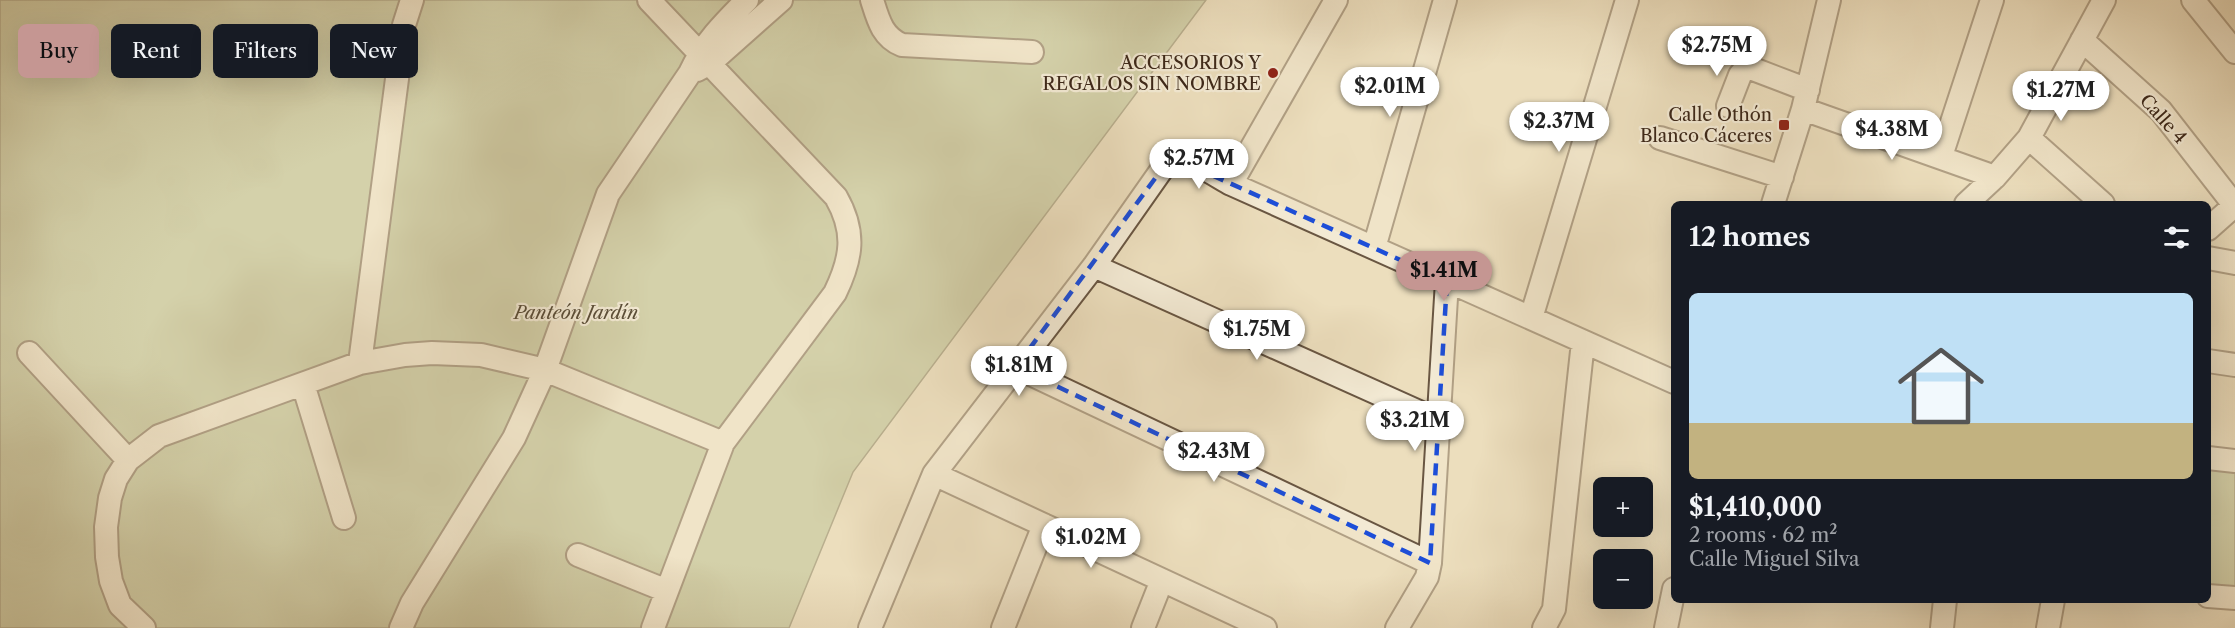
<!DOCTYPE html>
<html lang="en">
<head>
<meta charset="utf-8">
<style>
  :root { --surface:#171b24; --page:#20242c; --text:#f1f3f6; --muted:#9ea1a6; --line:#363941; --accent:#c59692 }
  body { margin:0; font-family:"Libre Caslon Text",serif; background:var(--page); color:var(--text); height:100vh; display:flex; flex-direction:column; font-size:22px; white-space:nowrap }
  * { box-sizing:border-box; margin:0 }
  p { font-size:20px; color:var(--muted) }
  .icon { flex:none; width:33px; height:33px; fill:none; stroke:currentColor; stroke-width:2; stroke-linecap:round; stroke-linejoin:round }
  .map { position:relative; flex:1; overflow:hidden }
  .side { position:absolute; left:1671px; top:201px; width:540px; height:402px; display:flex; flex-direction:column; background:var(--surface); border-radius:9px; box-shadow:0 6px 24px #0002 }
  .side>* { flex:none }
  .hud { position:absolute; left:18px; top:24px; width:570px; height:54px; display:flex; gap:12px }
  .controls { position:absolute; left:1593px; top:477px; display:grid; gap:12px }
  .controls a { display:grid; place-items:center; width:60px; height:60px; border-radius:9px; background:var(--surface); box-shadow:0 6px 24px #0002; font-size:30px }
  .price { position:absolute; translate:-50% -51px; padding:0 14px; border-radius:21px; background:#fff; color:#222; font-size:20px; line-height:39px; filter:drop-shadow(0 2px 3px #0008) }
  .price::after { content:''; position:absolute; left:50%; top:36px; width:18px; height:14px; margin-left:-9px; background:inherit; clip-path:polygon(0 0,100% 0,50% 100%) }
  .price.selected { background:var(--accent); color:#111 }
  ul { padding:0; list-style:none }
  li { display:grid; align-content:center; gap:12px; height:318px; padding:0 18px }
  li+li { border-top:2px solid var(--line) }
  li span { display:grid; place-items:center; height:186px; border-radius:9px; color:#555 }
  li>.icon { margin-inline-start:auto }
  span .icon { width:108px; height:108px; fill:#fffc; stroke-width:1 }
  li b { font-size:26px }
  h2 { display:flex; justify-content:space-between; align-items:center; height:72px; padding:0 18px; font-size:26px }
  .chip { padding:0 21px; border-radius:9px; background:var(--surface); box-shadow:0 6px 24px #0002; font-size:21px; line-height:54px }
  .chip.selected { background:var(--accent); color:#111 }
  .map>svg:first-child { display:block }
</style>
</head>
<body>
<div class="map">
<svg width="2235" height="628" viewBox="0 0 2235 628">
  <rect width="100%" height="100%" fill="#ecdebd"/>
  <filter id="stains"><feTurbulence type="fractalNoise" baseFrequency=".00333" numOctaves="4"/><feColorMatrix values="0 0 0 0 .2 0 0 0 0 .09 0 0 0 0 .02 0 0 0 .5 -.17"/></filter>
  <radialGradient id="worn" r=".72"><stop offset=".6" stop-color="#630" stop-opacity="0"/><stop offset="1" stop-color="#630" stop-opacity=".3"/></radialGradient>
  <path fill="#b6c293" stroke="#7a7556" stroke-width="1.5" d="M 0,0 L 1206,0 L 853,472 L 789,628 L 0,628 Z
    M 2208,469 L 2235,471 L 2235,591 L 2208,587 Z"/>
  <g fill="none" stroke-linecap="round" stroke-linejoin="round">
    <g stroke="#695642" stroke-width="26">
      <path id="minor" d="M 412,0 L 404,25 L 360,363 L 405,355 L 432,353 L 481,355 L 545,370 L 723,443 L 835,293 C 852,258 856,232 836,197 L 649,0
        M 872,0 C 878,19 882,37 902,45 L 1032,52
        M 2193,0 L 2235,52
        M 2082,40 L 2161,111 L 2235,206
        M 697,70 L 710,63 L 781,0
        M 1728,106 L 1740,75 L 1745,69 L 1753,69 L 1808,90
        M 1803,109 L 1995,177
        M 1660,138 L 1782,177
        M 2029,138 L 2103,204
        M 1941,156 L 1992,0
        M 1231,184 L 1336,0
        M 1773,204 L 1803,109 L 1829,0
        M 1966,204 L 1995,177 L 2029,138 L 2104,0
        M 2208,229 L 2235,205
        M 1374,248 L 1445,0
        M 2208,258 L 2235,263
        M 1094,266 L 1437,420
        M 1531,318 L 1627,0
        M 29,353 L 128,460
        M 2208,361 L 2235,365
        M 1016,367 L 1430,563
        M 303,384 L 344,518
        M 2208,458 L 2235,461
        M 934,474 L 1265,628
        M 578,555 L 667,591
        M 2208,596 L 2235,598
        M 144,628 L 120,605 L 111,581 L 107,557 L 106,527 L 110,498 L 116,479 L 128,460 L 159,436 L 360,363
        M 401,628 L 412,603 L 514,438 L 545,370 L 608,194 L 690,73 C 704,43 724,23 747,0
        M 653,628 L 723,443
        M 870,628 L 934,474 L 1094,266 L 1165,165 C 1183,151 1214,175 1231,184 L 1674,382
        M 1003,628 L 1044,525
        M 1143,628 L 1162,580
        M 1397,628 L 1427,577 L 1430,563 L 1447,281
        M 1544,628 L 1554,609 L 1583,342
        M 1666,628 L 1674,589
        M 1942,628 L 1945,600
        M 2048,628 L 2053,600"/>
    </g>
    <use href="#minor" stroke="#f3ead4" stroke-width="22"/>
  </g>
  <path d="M0 0H2235V628H0ZM 1176,159 L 1447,281 L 1430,563 L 1016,367 L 1165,165 Z" fill="#ecdebd" fill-opacity=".55" fill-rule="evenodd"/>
  <path fill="none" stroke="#1d4ed8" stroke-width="4.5" stroke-dasharray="12 8" stroke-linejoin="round" d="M 1176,159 L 1447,281 L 1430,563 L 1016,367 L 1165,165 Z"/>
  <g fill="#8f2418" stroke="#f3ead4" stroke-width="2">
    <circle cx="1273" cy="73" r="6"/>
    <rect x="1778" y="119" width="12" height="12" rx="3"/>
  </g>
  <g text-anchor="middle" stroke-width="4.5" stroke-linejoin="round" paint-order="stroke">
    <g font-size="18" fill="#3d2819" stroke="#f3ead4" text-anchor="end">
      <text x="1261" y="69">ACCESORIOS Y<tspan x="1261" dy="21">REGALOS SIN NOMBRE</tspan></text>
      <text x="1772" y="121">Calle Othón<tspan x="1772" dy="21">Blanco Cáceres</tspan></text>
    </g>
    <g font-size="18" fill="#3d2819" stroke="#f3ead4">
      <text transform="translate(2163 119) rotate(48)" y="6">Calle 4</text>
    </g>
    <g font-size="18" font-style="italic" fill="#5b4e38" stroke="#f3ead4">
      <text x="576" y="319">Panteón Jardín</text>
    </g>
  </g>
  <rect width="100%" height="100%" filter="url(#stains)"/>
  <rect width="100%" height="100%" fill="url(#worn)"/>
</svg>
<div class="controls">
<a>+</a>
<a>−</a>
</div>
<b class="price" style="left:1717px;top:77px">$2.75M</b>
<b class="price" style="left:1390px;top:118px">$2.01M</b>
<b class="price" style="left:2061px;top:122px">$1.27M</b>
<b class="price" style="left:1559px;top:153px">$2.37M</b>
<b class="price" style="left:1892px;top:161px">$4.38M</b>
<b class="price" style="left:1199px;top:190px">$2.57M</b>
<b class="price selected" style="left:1444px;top:302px">$1.41M</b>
<b class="price" style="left:1257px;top:361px">$1.75M</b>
<b class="price" style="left:1019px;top:397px">$1.81M</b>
<b class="price" style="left:1415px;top:452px">$3.21M</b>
<b class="price" style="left:1214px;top:483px">$2.43M</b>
<b class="price" style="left:1091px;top:569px">$1.02M</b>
<div class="hud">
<a class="chip selected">Buy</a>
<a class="chip">Rent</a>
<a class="chip">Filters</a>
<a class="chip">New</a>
</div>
<section class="side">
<h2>12 homes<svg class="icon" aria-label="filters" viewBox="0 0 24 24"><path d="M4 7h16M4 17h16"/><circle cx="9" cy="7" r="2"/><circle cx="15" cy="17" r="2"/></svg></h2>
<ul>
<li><span style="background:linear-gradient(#bfe0f5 70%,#c2b280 0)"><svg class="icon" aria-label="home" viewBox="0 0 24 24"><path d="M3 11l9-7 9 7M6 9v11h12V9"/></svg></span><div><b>$1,410,000</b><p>2 rooms · 62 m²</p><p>Calle Miguel Silva</p></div></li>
</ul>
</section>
</div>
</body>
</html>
